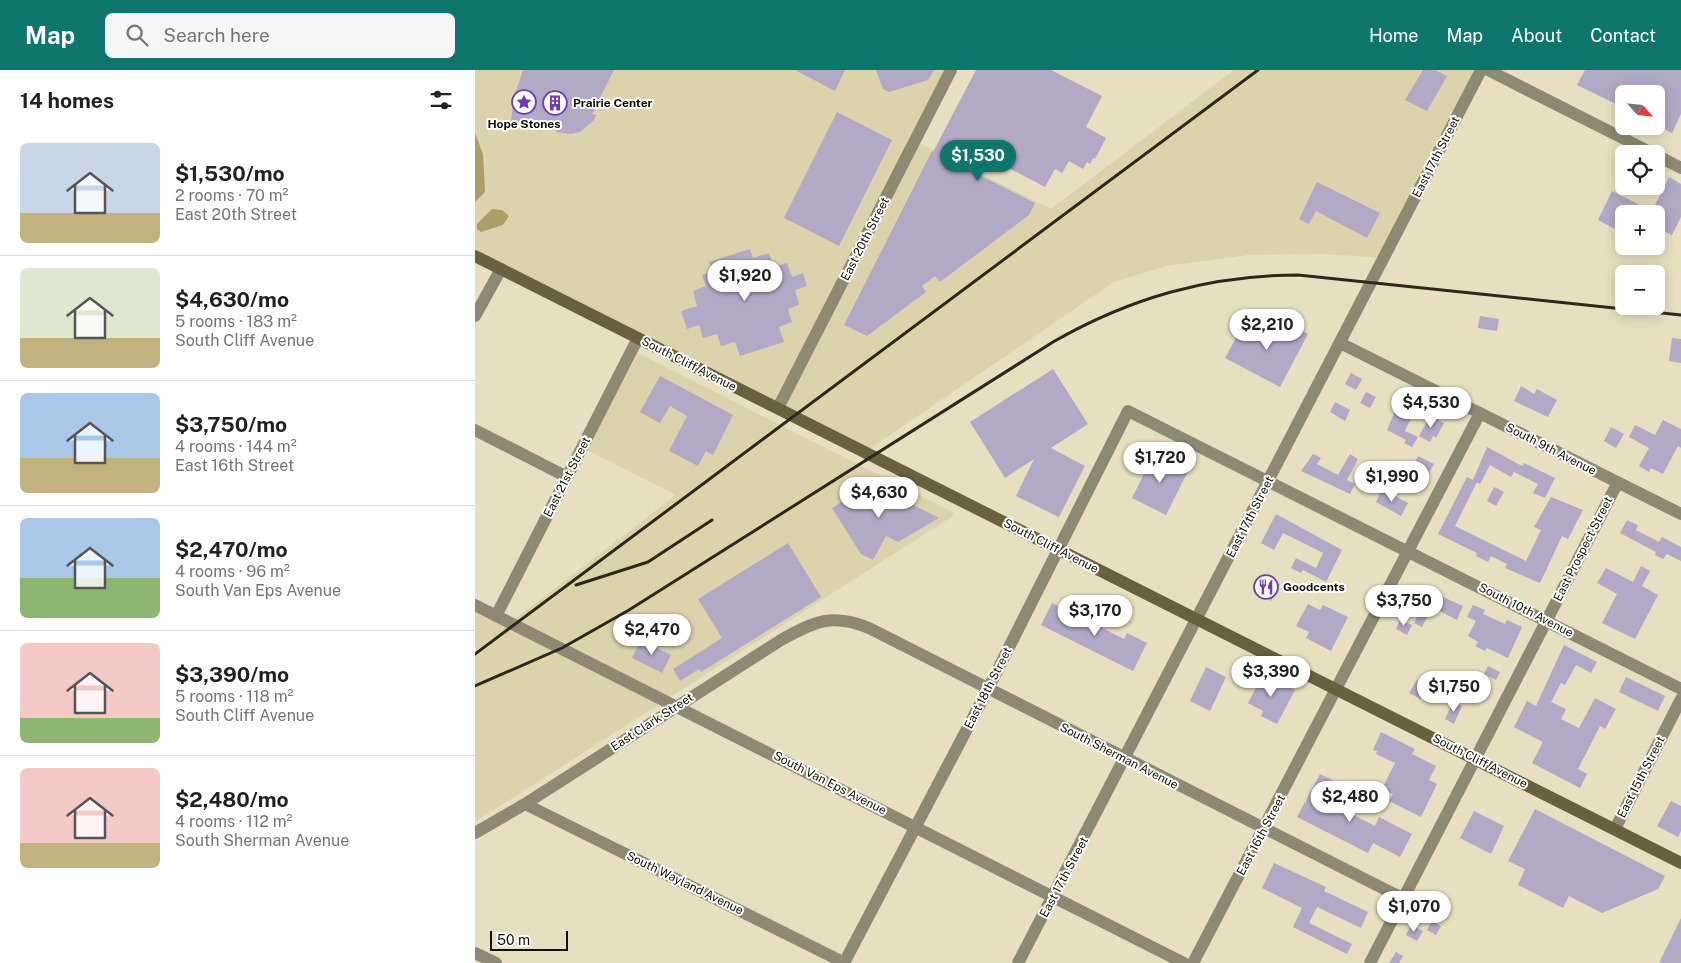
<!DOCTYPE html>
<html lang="en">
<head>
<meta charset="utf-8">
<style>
  :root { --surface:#fff; --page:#f6f6f6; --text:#202124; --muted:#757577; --line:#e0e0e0; --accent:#0f766e }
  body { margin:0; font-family:"Public Sans",sans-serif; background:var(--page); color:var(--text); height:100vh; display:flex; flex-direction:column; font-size:19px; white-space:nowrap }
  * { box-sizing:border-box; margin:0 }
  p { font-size:16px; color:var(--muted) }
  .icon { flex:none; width:28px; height:28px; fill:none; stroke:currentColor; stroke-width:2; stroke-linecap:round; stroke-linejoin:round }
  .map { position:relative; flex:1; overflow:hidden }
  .side { display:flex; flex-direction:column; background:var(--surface); width:475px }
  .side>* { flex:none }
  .needle { width:32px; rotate:117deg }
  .controls { position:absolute; left:1140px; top:15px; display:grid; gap:10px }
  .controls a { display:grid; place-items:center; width:50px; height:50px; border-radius:8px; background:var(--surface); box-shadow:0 2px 12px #0003; font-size:25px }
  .scale { position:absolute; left:15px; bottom:12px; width:78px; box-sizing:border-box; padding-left:5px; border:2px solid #120f05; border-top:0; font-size:14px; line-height:18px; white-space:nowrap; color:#120f05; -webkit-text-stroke:4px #fff; paint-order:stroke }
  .price { position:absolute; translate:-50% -42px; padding:0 11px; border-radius:18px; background:#fff; color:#222; font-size:16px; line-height:32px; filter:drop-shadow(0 1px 2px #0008) }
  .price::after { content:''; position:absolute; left:50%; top:30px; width:15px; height:11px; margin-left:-8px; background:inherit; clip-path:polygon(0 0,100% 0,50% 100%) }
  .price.active { background:var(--accent); color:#fff }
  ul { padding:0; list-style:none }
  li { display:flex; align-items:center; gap:15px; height:125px; padding:0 20px }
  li+li { border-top:1px solid var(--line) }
  li span { display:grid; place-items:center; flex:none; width:140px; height:100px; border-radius:8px; color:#555 }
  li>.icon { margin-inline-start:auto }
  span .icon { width:60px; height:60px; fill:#fffc; stroke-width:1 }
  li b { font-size:21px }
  h2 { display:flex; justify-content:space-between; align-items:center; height:60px; padding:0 20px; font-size:21px }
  header { display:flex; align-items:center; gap:30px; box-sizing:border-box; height:70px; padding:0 25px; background:var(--accent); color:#fff }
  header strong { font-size:24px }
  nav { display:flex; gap:28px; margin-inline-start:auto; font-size:18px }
  .search { width:350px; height:45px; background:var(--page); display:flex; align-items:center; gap:12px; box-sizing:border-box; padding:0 18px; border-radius:8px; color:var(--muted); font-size:19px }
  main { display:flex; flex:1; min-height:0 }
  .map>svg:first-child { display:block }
</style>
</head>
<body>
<header>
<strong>Map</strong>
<div class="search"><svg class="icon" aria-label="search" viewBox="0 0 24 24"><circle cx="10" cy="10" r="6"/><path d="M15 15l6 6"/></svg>Search here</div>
<nav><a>Home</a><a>Map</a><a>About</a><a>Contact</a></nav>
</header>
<main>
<section class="side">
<h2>14 homes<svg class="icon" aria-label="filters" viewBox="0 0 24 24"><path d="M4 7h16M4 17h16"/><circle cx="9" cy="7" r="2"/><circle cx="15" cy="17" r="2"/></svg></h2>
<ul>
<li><span style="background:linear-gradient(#c9d6e8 70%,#c2b280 0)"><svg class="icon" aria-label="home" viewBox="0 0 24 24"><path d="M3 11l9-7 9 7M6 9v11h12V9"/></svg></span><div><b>$1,530/mo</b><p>2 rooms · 70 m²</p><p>East 20th Street</p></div></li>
<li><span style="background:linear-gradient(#dfe7d0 70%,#c2b280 0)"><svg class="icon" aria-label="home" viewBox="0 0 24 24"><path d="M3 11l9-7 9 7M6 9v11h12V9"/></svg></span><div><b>$4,630/mo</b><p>5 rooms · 183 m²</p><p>South Cliff Avenue</p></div></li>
<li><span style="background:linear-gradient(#a9c7e8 65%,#c2b280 0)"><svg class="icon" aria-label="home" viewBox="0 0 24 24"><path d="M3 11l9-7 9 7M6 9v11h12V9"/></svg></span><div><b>$3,750/mo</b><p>4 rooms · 144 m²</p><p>East 16th Street</p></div></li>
<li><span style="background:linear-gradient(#a9c7e8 60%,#8fb573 0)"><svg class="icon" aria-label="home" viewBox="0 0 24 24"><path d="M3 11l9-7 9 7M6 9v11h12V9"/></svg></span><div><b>$2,470/mo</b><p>4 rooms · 96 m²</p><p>South Van Eps Avenue</p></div></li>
<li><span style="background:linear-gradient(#f6c9c9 75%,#8fb573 0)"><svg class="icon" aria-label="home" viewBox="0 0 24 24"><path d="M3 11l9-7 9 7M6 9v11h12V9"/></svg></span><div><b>$3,390/mo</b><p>5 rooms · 118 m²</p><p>South Cliff Avenue</p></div></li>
<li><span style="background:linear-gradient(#f6c9c9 75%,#c2b280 0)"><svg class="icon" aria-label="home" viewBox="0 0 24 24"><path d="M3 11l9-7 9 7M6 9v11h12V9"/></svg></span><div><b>$2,480/mo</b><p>4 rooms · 112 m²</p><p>South Sherman Avenue</p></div></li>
</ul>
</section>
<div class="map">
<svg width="1206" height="893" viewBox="0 0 1206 893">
  <rect width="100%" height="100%" fill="#e7dfc0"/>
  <path fill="#dcd3ad" d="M 0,0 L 476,0 L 440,71 L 576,139 L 759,0 L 1006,0 L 910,188 L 847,184 L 773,185 L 691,196 L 639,212 L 390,382 L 0,186 Z
    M 163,283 L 479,443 L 475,448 L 0,752 L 0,541 L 31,556 L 201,425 L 112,380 Z"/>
  <path fill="#ab9e67" d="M 0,63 L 8,84 L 10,122 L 0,132 Z
    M 17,139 L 27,140 L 34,146 L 28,155 L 6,162 L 2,159 L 2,154 Z"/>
  <path fill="#b2a9c6" d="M 48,0 L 139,0 L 117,44 L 121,45 L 119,50 L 105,62 L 96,64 L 81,62 L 81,53 L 36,51 L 39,27 Z
    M 320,0 L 370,0 L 360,21 Z
    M 401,0 L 459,0 L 453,10 L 414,22 L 408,19 Z
    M 501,0 L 576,0 L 627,26 L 611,57 L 631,68 L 620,89 L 618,88 L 615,94 L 612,92 L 608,99 L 594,91 L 587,103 L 580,99 L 570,117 L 503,82 L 494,100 L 560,133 L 554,145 L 465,212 L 460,206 L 447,216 L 451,222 L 392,266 L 369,255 L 457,81 L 458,82 Z
    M 948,0 L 960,0 L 972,6 L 952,41 L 930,30 Z
    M 1110,0 L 1206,0 L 1206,44 L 1197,63 L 1181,55 L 1181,24 L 1149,24 L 1149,38 L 1102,15 Z
    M 362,42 L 417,70 L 364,176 L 309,148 Z
    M 1194,107 L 1206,114 L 1206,147 L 1197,165 L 1181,157 L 1181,144 L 1149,144 L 1149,164 L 1123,150 L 1137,121 L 1177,141 Z
    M 842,112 L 905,143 L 892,168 L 841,141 L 834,154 L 824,149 Z
    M 275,179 L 278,188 L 294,183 L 299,197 L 312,193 L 317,207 L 328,203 L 332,216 L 320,220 L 324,235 L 313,239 L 317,252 L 304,257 L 309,272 L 265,286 L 260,272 L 246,276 L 242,264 L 228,268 L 224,255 L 212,259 L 206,241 L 222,236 L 218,221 L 231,216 L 227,205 L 238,201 L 234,192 Z
    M 1005,246 L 1024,249 L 1022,261 L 1003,258 Z
    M 770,251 L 777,255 L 779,251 L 808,266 L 814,254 L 833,264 L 805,317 L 750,288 Z
    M 1197,268 L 1206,269 L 1206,293 L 1194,291 Z
    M 578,299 L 613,354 L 576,378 L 610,396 L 584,447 L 541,426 L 559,389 L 530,408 L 495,352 Z
    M 876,303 L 887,309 L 881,320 L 870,314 Z
    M 185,306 L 258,345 L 238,385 L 231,381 L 223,396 L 194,381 L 212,346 L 195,336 L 185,353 L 165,342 Z
    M 1046,316 L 1059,324 L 1062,319 L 1082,330 L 1073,347 L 1039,331 Z
    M 891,322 L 901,327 L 895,338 L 885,333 Z
    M 860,332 L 875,340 L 870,351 L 855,342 Z
    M 924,332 L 935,337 L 932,344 L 936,348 L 930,361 L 943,367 L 937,377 L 929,373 L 931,370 L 912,360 Z
    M 955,346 L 969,353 L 961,368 L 958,366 L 955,372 L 944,366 Z
    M 1188,350 L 1206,359 L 1206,378 L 1203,376 L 1188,404 L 1176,398 L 1174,402 L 1164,396 L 1174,378 L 1154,367 L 1160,355 L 1180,365 Z
    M 1136,357 L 1149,364 L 1141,378 L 1129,371 Z
    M 1012,377 L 1047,396 L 1049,393 L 1080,408 L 1070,428 L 1058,423 L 1063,414 L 1039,402 L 1036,407 L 1015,395 L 1005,414 L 998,410 Z
    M 679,384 L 713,401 L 691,445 L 657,428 Z
    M 838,384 L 846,388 L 842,394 L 863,405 L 875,384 L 883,389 L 872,410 L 880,414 L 875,424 L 826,401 Z
    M 943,386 L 959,394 L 949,412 L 934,404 Z
    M 911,402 L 920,407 L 915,416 L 906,411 Z
    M 992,407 L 1002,412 L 980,456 L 1051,491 L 1066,460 L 1059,457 L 1076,427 L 1108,440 L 1093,469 L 1087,466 L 1065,513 L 1030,498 L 1032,494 L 1016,486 L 1013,492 L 1001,486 L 1002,483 L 963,464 Z
    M 396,413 L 464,448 L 423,472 L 411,466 L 398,490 L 386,484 L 357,438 Z
    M 1019,417 L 1029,422 L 1021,436 L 1012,431 Z
    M 907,419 L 933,433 L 926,446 L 901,432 Z
    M 801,444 L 867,480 L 851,512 L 828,500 L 826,503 L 816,498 L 821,488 L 841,498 L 848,483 L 808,463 L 799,480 L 786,473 Z
    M 1152,450 L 1163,455 L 1161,460 L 1184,472 L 1187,467 L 1206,477 L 1206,491 L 1192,484 L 1188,489 L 1180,485 L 1181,482 L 1145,463 Z
    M 313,473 L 346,527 L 226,602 L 224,599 L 205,611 L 198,599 L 247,568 L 223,529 Z
    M 1166,496 L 1175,501 L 1167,516 L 1183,525 L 1160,569 L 1127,553 L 1142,524 L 1122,513 L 1131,498 L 1158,512 Z
    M 788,505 L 805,514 L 796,531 L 779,522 Z
    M 959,523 L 988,536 L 982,550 L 953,535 Z
    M 577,533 L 649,569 L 652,563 L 672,573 L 658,601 L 566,555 Z
    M 833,534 L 845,540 L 848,535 L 873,547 L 856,581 L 831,568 L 834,562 L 821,556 Z
    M 998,535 L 1010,540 L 1008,544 L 1030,554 L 1032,550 L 1047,557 L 1033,588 L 1012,578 L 1010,581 L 1000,576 L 1003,572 L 993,566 L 1001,551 L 992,547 Z
    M 944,543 L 952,547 L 947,557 L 939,553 Z
    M 925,550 L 937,555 L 932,565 L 921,559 Z
    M 166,570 L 196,585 L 187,603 L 157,588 Z
    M 1089,575 L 1122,592 L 1116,603 L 1101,595 L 1090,615 L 1086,613 L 1076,632 L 1091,639 L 1086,649 L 1104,658 L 1120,628 L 1141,639 L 1130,659 L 1125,656 L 1103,699 L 1112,704 L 1105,718 L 1057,693 L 1068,672 L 1039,657 L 1052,631 L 1061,636 Z
    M 1013,596 L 1025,602 L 1021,610 L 1009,604 Z
    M 731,597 L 751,607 L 735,641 L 715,631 Z
    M 788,604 L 820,620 L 802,654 L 786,646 L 788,641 L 773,633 Z
    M 1151,607 L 1190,626 L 1183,641 L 1144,622 Z
    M 942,610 L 953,615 L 946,629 L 934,623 Z
    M 978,632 L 987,636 L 979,654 L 970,649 Z
    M 906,662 L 940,679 L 937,684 L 961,696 L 954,710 L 962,714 L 946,747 L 914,731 L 918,724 L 907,719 L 920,693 L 901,684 L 902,681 L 898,680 Z
    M 845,704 L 859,711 L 849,730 L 900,756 L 904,747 L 937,764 L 925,787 L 898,773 L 893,783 L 822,747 Z
    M 1196,731 L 1206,736 L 1206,761 L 1203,767 L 1182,756 Z
    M 1060,739 L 1190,806 L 1183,819 L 1127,843 L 1094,826 L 1088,838 L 1043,815 L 1050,799 L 1033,791 Z
    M 999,741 L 1029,756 L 1016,784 L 985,768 Z
    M 799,793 L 851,817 L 849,821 L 893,842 L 886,858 L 842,837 L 834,853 L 877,874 L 872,884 L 818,857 L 827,838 L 787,818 Z
    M 1206,848 L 1206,893 L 1184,893 Z
    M 957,851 L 966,856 L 961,865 L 952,860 Z
    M 936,855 L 948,861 L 942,871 L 931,865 Z
    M 921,882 L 928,886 L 924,893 L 914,893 Z"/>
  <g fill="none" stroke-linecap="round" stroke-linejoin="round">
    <path stroke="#8e8972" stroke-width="12" d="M 0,246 L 26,199
      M 865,273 L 1206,444
      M 0,360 L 92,407
      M 0,535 L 709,893
      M 21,546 L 163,268
      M 50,734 L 370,893
      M 1140,759 L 1206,629
      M 0,763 L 50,734 L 306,570 C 340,551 357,543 394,558 L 929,829
      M 0,883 L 21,893
      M 369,893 L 513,619 L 653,341 L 1206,619
      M 718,893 L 1005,343
      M 895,893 L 1143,412"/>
    <path stroke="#8e8972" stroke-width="12" d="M 1013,0 L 1179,84
      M 1181,85 L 1206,98
      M 303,338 L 476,0
      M 543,893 L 1006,0"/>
    <path stroke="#68603e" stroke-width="12" d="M 0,186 L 1206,793"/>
    <path stroke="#2c281c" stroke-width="3" d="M 101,515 L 173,492 L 237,450
      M 0,584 L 783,0
      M 0,616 L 87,578 L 154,540 L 578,272 C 655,228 734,205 823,205 L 1206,245"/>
  </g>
  <defs>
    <g id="sight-ring" transform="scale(1.25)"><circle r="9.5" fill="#fff" stroke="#6f3cb3" stroke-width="1.5"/><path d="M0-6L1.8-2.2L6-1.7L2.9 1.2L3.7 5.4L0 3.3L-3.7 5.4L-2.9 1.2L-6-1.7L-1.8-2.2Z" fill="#6f3cb3"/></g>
    <g id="building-ring" transform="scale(1.25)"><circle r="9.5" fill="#fff" stroke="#6f3cb3" stroke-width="1.5"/><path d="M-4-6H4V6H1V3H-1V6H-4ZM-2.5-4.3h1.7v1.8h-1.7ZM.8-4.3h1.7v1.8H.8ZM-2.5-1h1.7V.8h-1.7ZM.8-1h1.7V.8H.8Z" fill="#6f3cb3"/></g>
    <g id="restaurant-ring" transform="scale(1.25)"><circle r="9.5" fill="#fff" stroke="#6f3cb3" stroke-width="1.5"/><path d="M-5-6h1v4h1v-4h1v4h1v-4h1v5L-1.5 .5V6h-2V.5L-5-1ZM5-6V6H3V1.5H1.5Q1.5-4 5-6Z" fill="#6f3cb3"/></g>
  </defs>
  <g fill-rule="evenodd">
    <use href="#sight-ring" x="49" y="32"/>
    <use href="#building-ring" x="80" y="33"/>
    <use href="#restaurant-ring" x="791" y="517"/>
  </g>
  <g text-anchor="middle" stroke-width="4" stroke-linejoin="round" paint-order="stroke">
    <g font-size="12" font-weight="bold" fill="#120f05" stroke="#fff" text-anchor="start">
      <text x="98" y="37">Prairie Center</text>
      <text x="49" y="58" text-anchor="middle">Hope Stones</text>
      <text x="808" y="521">Goodcents</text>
    </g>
    <g font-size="12" fill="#120f05" stroke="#fff">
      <text transform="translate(961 87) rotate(-63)" y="4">East 17th Street</text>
      <text transform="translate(390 169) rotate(-63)" y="4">East 20th Street</text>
      <text transform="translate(214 294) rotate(27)" y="4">South Cliff Avenue</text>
      <text transform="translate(1076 379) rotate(27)" y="4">South 9th Avenue</text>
      <text transform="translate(92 407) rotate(-63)" y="4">East 21st Street</text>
      <text transform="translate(775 447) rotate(-63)" y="4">East 17th Street</text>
      <text transform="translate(576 476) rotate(27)" y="4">South Cliff Avenue</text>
      <text transform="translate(1108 479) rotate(-63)" y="4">East Prospect Street</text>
      <text transform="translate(1051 540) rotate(27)" y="4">South 10th Avenue</text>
      <text transform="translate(513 618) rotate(-63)" y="4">East 18th Street</text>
      <text transform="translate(177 652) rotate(-33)" y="4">East Clark Street</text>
      <text transform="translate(644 686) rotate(27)" y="4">South Sherman Avenue</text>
      <text transform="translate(1005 691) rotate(27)" y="4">South Cliff Avenue</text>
      <text transform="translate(1166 707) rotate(-63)" y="4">East 15th Street</text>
      <text transform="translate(355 713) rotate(27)" y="4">South Van Eps Avenue</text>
      <text transform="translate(786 765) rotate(-62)" y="4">East 16th Street</text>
      <text transform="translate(589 807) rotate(-62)" y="4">East 17th Street</text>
      <text transform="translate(210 813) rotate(26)" y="4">South Wayland Avenue</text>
    </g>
  </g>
</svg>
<div class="controls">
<a><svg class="needle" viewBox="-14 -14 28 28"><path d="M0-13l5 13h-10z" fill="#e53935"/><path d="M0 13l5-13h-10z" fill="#757577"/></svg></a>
<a><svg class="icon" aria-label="locate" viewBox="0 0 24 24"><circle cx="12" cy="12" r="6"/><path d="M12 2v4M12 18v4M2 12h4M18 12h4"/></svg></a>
<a>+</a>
<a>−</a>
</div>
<div class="scale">50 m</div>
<b class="price active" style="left:503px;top:112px">$1,530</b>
<b class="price" style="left:270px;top:232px">$1,920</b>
<b class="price" style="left:792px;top:281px">$2,210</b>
<b class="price" style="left:956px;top:359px">$4,530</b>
<b class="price" style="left:685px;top:414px">$1,720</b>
<b class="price" style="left:917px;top:433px">$1,990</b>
<b class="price" style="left:404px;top:449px">$4,630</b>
<b class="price" style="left:929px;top:557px">$3,750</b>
<b class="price" style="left:620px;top:567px">$3,170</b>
<b class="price" style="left:177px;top:586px">$2,470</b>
<b class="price" style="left:796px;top:628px">$3,390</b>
<b class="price" style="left:979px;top:643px">$1,750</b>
<b class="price" style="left:875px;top:753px">$2,480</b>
<b class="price" style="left:939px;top:863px">$1,070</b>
</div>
</main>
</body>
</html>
